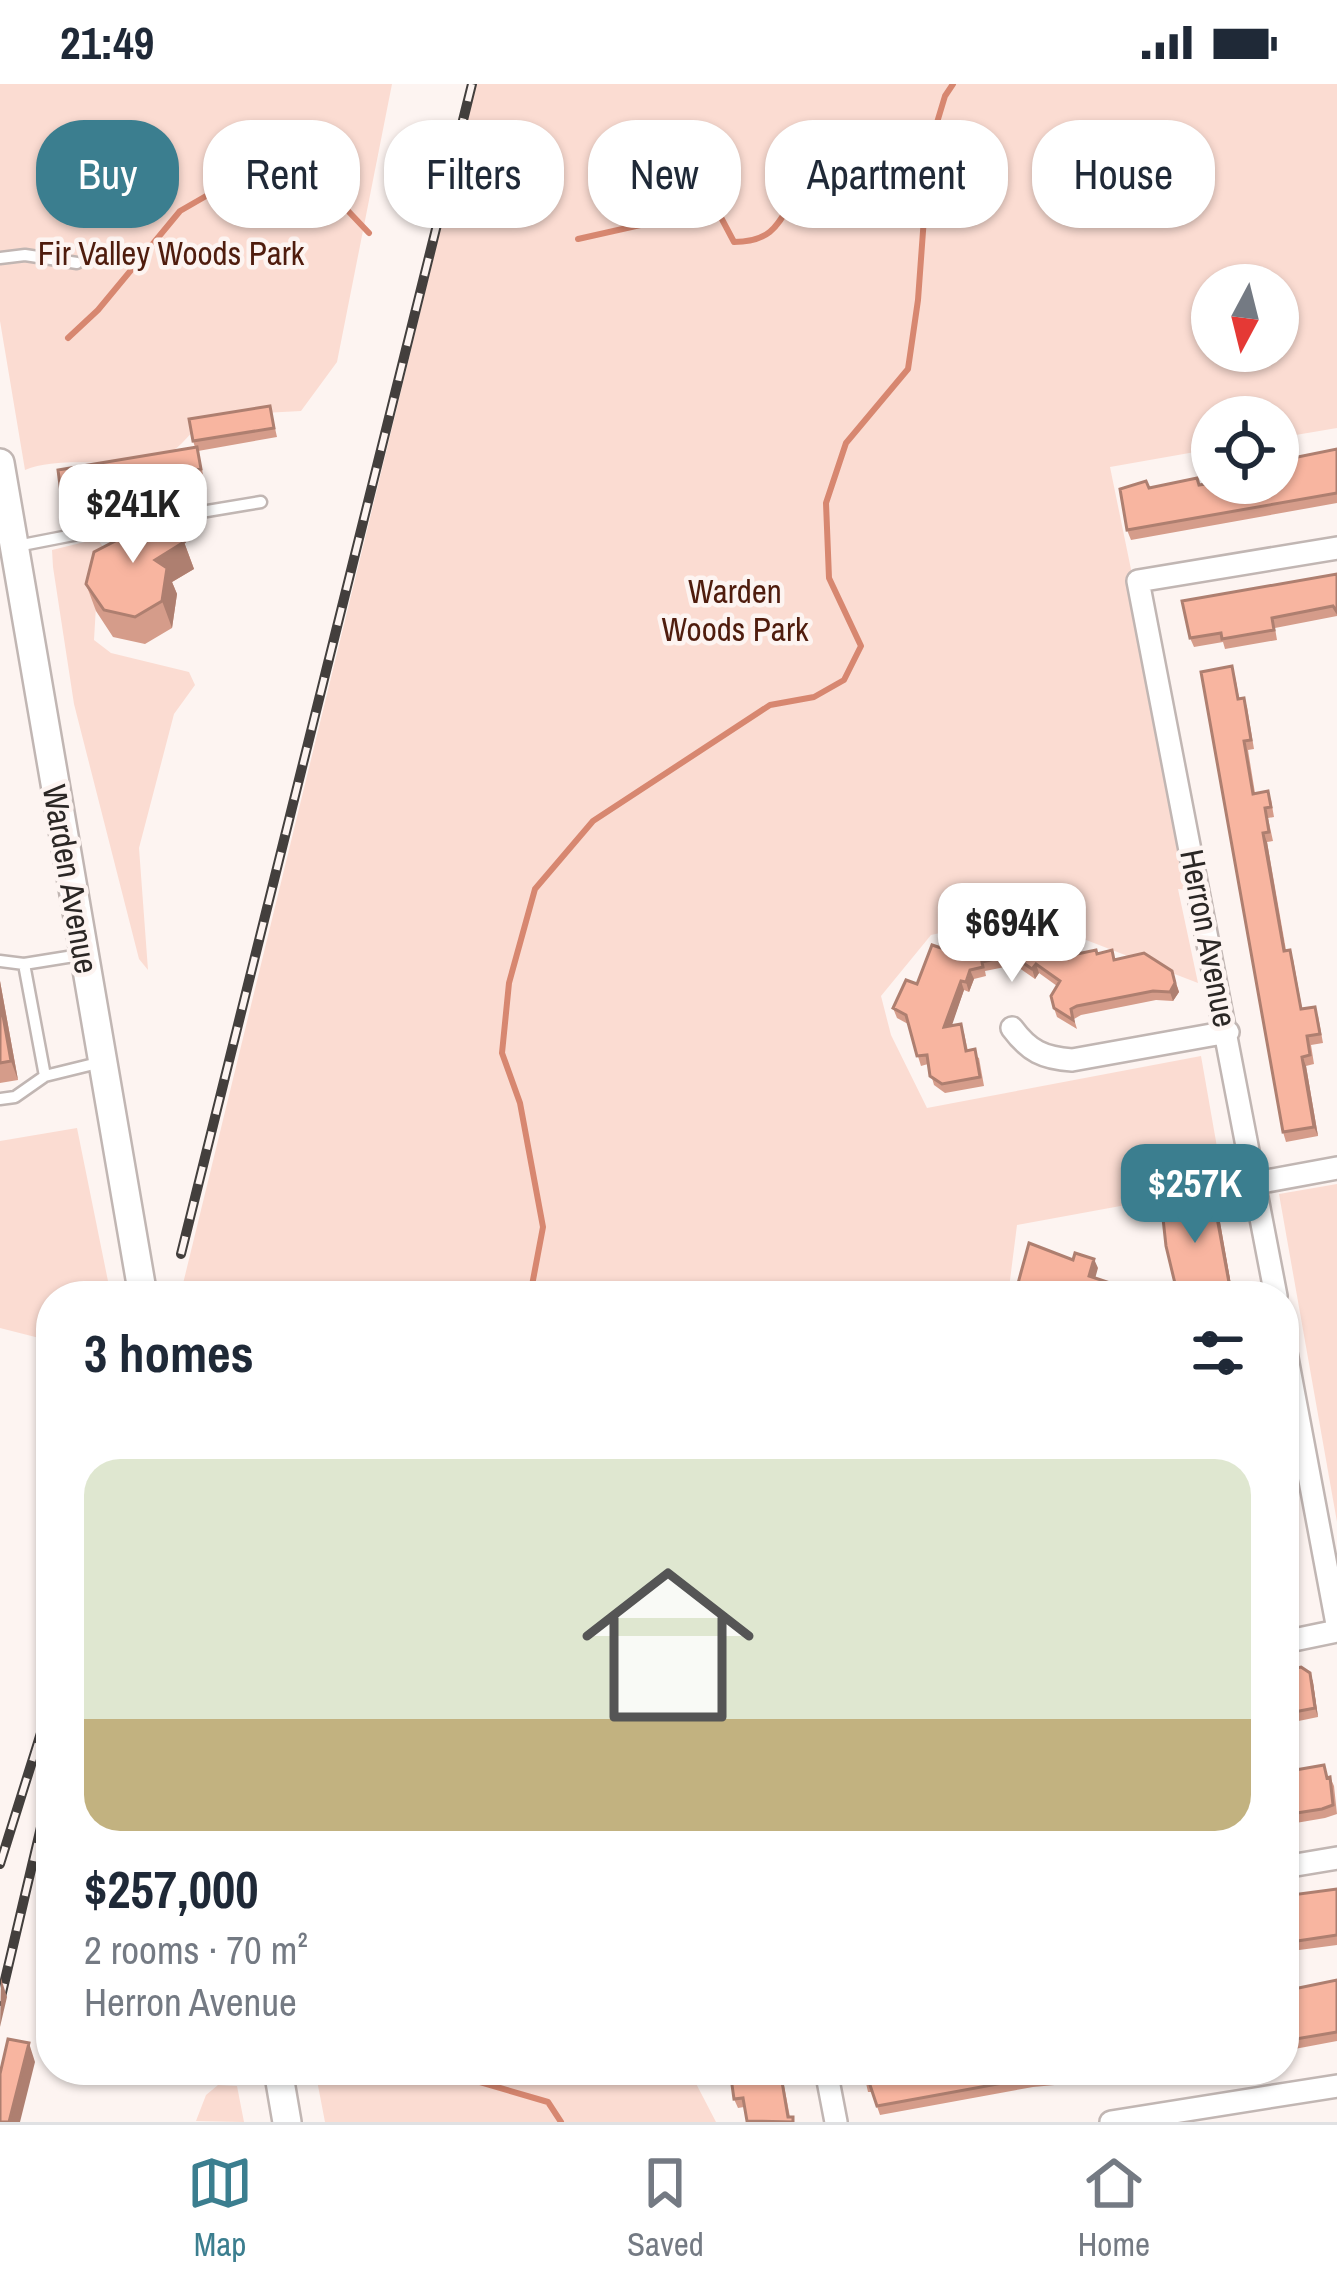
<!DOCTYPE html>
<html lang="en">
<head>
<meta charset="utf-8">
<style>
  :root { --surface:#fff; --page:#f6f6f7; --text:#1f2937; --muted:#747a83; --line:#e0e1e3; --accent:#3b7e8f }
  body { margin:0; font-family:"Archivo Narrow",sans-serif; background:var(--page); color:var(--text); height:100vh; display:flex; flex-direction:column; font-size:45px; white-space:nowrap }
  * { box-sizing:border-box; margin:0 }
  p { font-size:39px; color:var(--muted) }
  .icon { flex:none; width:66px; height:66px; fill:none; stroke:currentColor; stroke-width:2; stroke-linecap:round; stroke-linejoin:round }
  .map { position:relative; flex:1; overflow:hidden }
  .panel { position:absolute; left:36px; top:1197px; width:1263px; height:804px; display:flex; flex-direction:column; background:var(--surface); border-radius:48px; box-shadow:0 3px 9px #0004 }
  .panel>* { flex:none }
  .top-card { position:absolute; left:36px; top:36px; width:1266px; height:108px; display:flex; gap:24px }
  .needle { width:78px; rotate:187deg }
  .controls { position:absolute; left:1191px; top:180px; display:grid; gap:24px }
  .controls a { display:grid; place-items:center; width:108px; height:108px; border-radius:50%; background:var(--surface); box-shadow:0 3px 9px #0004; font-size:60px }
  .price { position:absolute; translate:-50% -102px; padding:0 27px; border-radius:24px; background:#fff; color:#222; font-size:39px; line-height:78px; filter:drop-shadow(0 3px 6px #0008) }
  .price::after { content:''; position:absolute; left:50%; top:72px; width:36px; height:27px; margin-left:-18px; background:inherit; clip-path:polygon(0 0,100% 0,50% 100%) }
  .price.on { background:var(--accent); color:#fff }
  ul { padding:0; list-style:none }
  li { display:grid; align-content:center; gap:24px; height:636px; padding:0 48px }
  li span { display:grid; place-items:center; height:372px; border-radius:36px; color:#555 }
  li>.icon { margin-inline-start:auto }
  span .icon { width:216px; height:216px; fill:#fffc; stroke-width:1 }
  li b { font-size:51px }
  h2 { display:flex; justify-content:space-between; align-items:center; height:144px; padding:0 48px; font-size:51px }
  .tag { padding:0 42px; border-radius:48px; background:var(--surface); box-shadow:0 3px 9px #0004; font-size:42px; line-height:108px }
  .tag.on { background:var(--accent); color:#fff }
  .status { display:flex; justify-content:space-between; align-items:center; height:84px; padding:0 60px; background:var(--surface); direction:ltr }
  .status svg { height:33px; fill:currentColor }
  .menu { display:flex; justify-content:space-around; align-items:center; height:168px; border-top:3px solid var(--line); background:var(--surface); font-size:33px; color:var(--muted) }
  .menu a { display:grid; justify-items:center; gap:6px }
  .menu .on { color:var(--accent) }
  .map>svg:first-child { display:block }
</style>
</head>
<body>
<div class="status"><b>21:49</b><svg viewBox="0 0 49 12"><path d="M0 12V9h3v3zM5 12V6h3v6zM10 12V3h3v9zM15 12V0h3v12zM26 1h20v11H26zM47 4h2v5h-2z"/></svg></div>
<div class="map">
<svg width="1337" height="2038" viewBox="0 0 1337 2038">
  <rect width="100%" height="100%" fill="#fdf4f1"/>
  <path fill="#fbdcd2" fill-rule="evenodd" d="M 0,0 L 392,0 L 337,278 L 301,327 L 206,332 C 196,343 185,358 173,367 C 141,390 66,368 25,386 L 0,237 Z
    M 476,0 L 1337,0 L 1337,344 L 1278,354 L 1278,333 L 1212,333 L 1212,365 L 1110,383 L 1197,807 L 1178,805 L 1198,899 L 1021,831 L 931,851 L 881,912 L 891,951 L 927,1024 L 1201,972 L 1224,1103 L 1017,1141 L 1008,1212 L 945,1212 L 931,1199 L 919,1212 L 180,1212 ZM 1212,201 L 1278,201 L 1278,267 L 1212,267 Z
    M 97,455 L 110,471 L 97,505 L 94,556 L 111,569 L 189,588 L 195,601 L 174,630 L 139,764 L 148,886 L 139,875 L 74,620 L 53,483 L 52,466 Z
    M 77,1044 L 111,1212 L 51,1212 L 51,1257 L 0,1244 L 0,1057 Z
    M 1337,1100 L 1337,1438 L 1279,1110 Z
    M 315,1986 L 689,1986 L 716,2038 L 325,2038 Z
    M 218,2001 L 237,2002 L 244,2038 L 196,2037 L 206,2011 Z"/>
  <g fill="none" stroke-linecap="round" stroke-linejoin="round">
    <path stroke="#d78770" stroke-width="6" d="M 578,155 L 716,124 L 734,158 C 784,158 780,125 807,96 C 824,78 873,53 897,46 C 908,43 922,47 934,49
      M 68,254 L 98,226 L 180,127 L 213,108 L 313,90 L 369,149
      M 530,1212 L 543,1143 L 520,1019 L 502,969 L 509,899 L 535,805 L 593,737 L 770,621 L 814,613 L 844,596 L 861,562 L 829,494 L 826,419 L 846,359 L 908,285 L 918,216 L 929,65 L 945,12 L 953,0
      M 439,1986 L 548,2018 L 561,2038"/>
    <g stroke="#c1b6b3" stroke-width="15">
      <path id="lane" d="M 0,174 L 25,171 L 77,179
        M 153,436 L 261,418
        M 17,462 L 135,439
        M 0,877 L 24,880 L 80,871
        M 24,880 L 45,992
        M 0,1015 L 15,1013 L 45,992 L 102,978"/>
    </g>
    <g stroke="#c1b6b3" stroke-width="26">
      <path id="street" d="M 1012,944 C 1029,967 1043,974 1072,976 L 1228,948
        M 1256,1099 L 1337,1084
        M 1276,1212 L 1138,497 L 1337,464
        M 1284,1258 L 1337,1540
        M 1284,1558 L 1337,1547
        M 1284,1783 L 1337,1774
        M 826,1986 L 836,2038
        M 1111,2038 L 1337,2002"/>
    </g>
    <g stroke="#c1b6b3" stroke-width="32">
      <path id="secondary" d="M 0,379 L 143,1212
        M 278,1986 L 287,2038"/>
    </g>
    <use href="#lane" stroke="#fff" stroke-width="10"/>
    <use href="#street" stroke="#fff" stroke-width="21"/>
    <use href="#secondary" stroke="#fff" stroke-width="27"/>
    <g stroke="#433f3d" stroke-width="10">
      <path id="rail" d="M 181,1170 L 472,0
        M 0,1780 L 51,1617
        M 0,1917 L 42,1739 L 51,1678"/>
    </g>
    <use href="#rail" stroke="#fdf4f1" stroke-width="6" stroke-dasharray="18" stroke-linecap="butt"/>
  </g>
  <path fill="#d59c8a" d="M 270,322 L 277,353 L 198,367 L 204,395 L 65,418 L 61,409 L 195,363 L 193,357 Z
    M 1337,365 L 1337,419 L 1131,456 L 1127,446 L 1149,404 L 1278,399 Z
    M 184,458 L 194,485 L 172,498 L 177,510 L 172,544 L 145,560 L 113,553 L 96,527 L 86,500 Z
    M 1337,490 L 1337,532 L 1275,544 L 1277,556 L 1225,565 L 1223,558 L 1194,563 L 1190,554 Z
    M 1235,592 L 1239,614 L 1244,614 L 1247,623 L 1254,665 L 1248,666 L 1255,709 L 1271,716 L 1274,733 L 1268,734 L 1273,757 L 1267,758 L 1286,866 L 1293,875 L 1302,925 L 1318,932 L 1323,959 L 1311,961 L 1314,980 L 1306,982 L 1318,1052 L 1286,1058 L 1283,1048 Z
    M 1021,834 L 1028,861 L 1050,846 L 1071,856 L 1075,865 L 1070,872 L 1097,870 L 1114,876 L 1172,887 L 1179,908 L 1173,917 L 1156,916 L 1081,931 L 1074,935 L 1077,945 L 1057,933 L 1054,924 L 1057,902 L 1039,889 L 1035,895 L 1015,881 L 985,887 L 986,892 L 974,895 L 969,908 L 964,906 L 951,942 L 964,949 L 968,967 L 979,974 L 984,1002 L 945,1009 L 934,1001 L 928,980 L 921,982 L 908,940 L 897,934 L 893,924 L 917,900 L 956,869 Z
    M 0,897 L 18,996 L 0,999 Z
    M 1213,1112 L 1217,1121 L 1233,1212 L 1178,1212 L 1204,1113 Z
    M 1284,1462 L 1288,1471 L 1296,1507 L 1293,1511 L 1284,1513 Z
    M 1284,1587 L 1310,1589 L 1313,1598 L 1318,1633 L 1284,1640 Z
    M 1284,1688 L 1330,1693 L 1334,1702 L 1337,1730 L 1325,1734 L 1284,1741 Z
    M 1337,1805 L 1337,1861 L 1284,1868 L 1284,1812 Z
    M 1337,1896 L 1337,1957 L 1284,1967 L 1284,1907 Z
    M 739,1986 L 781,1986 L 790,2033 L 794,2038 L 747,2038 L 744,2023 L 738,2024 L 734,2015 L 740,1994 Z
    M 863,1986 L 1148,1986 L 1098,1997 L 1033,2003 L 880,2031 L 872,2008 L 868,2008 Z"/>
  <path fill="#ae7f70" d="M 184,458 L 194,485 L 172,498 L 177,510 L 172,544 L 162,517 L 155,476 Z
    M 1263,749 L 1267,758 L 1287,876 L 1284,867 Z
    M 1071,856 L 1075,865 L 1061,884 L 1058,874 Z
    M 1036,880 L 1039,889 L 1035,895 L 1032,885 Z
    M 970,886 L 974,895 L 969,908 L 966,898 Z
    M 1172,887 L 1179,908 L 1173,917 L 1170,908 Z
    M 0,897 L 18,996 L 11,977 L 0,915 Z
    M 961,897 L 964,906 L 948,953 L 944,943 Z
    M 1302,973 L 1306,982 L 1318,1052 L 1314,1043 Z
    M 1213,1112 L 1217,1121 L 1233,1212 L 1230,1204 Z
    M 1094,1175 L 1098,1184 L 1093,1202 L 1089,1192 Z
    M 1285,1461 L 1296,1507 L 1293,1511 L 1289,1502 Z
    M 1310,1589 L 1313,1598 L 1318,1633 L 1315,1624 Z
    M 1,1894 L 7,1913 L 0,1943 Z
    M 29,1959 L 35,1978 L 20,2038 L 9,2038 Z"/>
  <path fill="#f8b5a0" stroke="#ae7f70" stroke-width="3" d="M 270,322 L 274,344 L 193,357 L 189,335 Z
    M 197,363 L 201,385 L 61,409 L 58,386 Z
    M 1337,365 L 1337,409 L 1127,446 L 1120,405 L 1146,397 L 1149,404 L 1197,394 L 1199,401 L 1212,399 L 1278,399 L 1278,377 Z
    M 125,428 L 152,429 L 167,437 L 184,458 L 155,476 L 167,484 L 162,517 L 135,533 L 104,526 L 86,500 L 94,468 L 117,456 L 126,445 Z
    M 1337,490 L 1337,528 L 1333,522 L 1272,534 L 1274,546 L 1222,555 L 1221,549 L 1190,554 L 1182,517 Z
    M 1232,582 L 1238,615 L 1244,614 L 1251,656 L 1244,657 L 1253,710 L 1268,707 L 1271,723 L 1265,724 L 1269,748 L 1263,749 L 1284,867 L 1290,866 L 1301,925 L 1315,923 L 1320,950 L 1307,952 L 1310,971 L 1302,973 L 1314,1043 L 1283,1048 L 1201,588 Z
    M 1013,832 L 1021,834 L 1027,862 L 1042,841 L 1050,846 L 1055,844 L 1071,856 L 1058,874 L 1096,866 L 1097,870 L 1112,866 L 1114,876 L 1144,869 L 1172,887 L 1175,899 L 1170,908 L 1153,907 L 1077,922 L 1071,925 L 1073,936 L 1054,924 L 1051,912 L 1060,897 L 1036,880 L 1032,885 L 1012,871 L 982,878 L 983,883 L 970,886 L 966,898 L 961,897 L 944,943 L 961,940 L 966,967 L 975,965 L 980,993 L 942,1000 L 930,992 L 927,971 L 917,972 L 906,931 L 893,924 L 906,896 L 917,900 L 932,861 L 956,869 L 950,844 Z
    M 0,915 L 11,977 L 0,979 Z
    M 1203,1109 L 1204,1113 L 1213,1112 L 1230,1204 L 1220,1206 L 1221,1210 L 1208,1212 L 1178,1212 L 1166,1162 L 1161,1116 Z
    M 1029,1159 L 1073,1176 L 1075,1169 L 1094,1175 L 1089,1192 L 1113,1200 L 1109,1212 L 1031,1212 L 1020,1209 L 1022,1204 L 1017,1203 Z
    M 1285,1461 L 1292,1497 L 1289,1502 L 1284,1503 Z
    M 1301,1583 L 1310,1589 L 1315,1624 L 1284,1630 L 1284,1587 Z
    M 1324,1681 L 1327,1694 L 1330,1693 L 1333,1721 L 1322,1725 L 1284,1731 L 1284,1688 Z
    M 1337,1805 L 1337,1851 L 1284,1859 L 1284,1812 Z
    M 1337,1896 L 1337,1948 L 1284,1957 L 1284,1907 Z
    M 8,1955 L 29,1959 L 9,2038 L 0,2038 L 0,1990 Z
    M 739,1986 L 780,1986 L 788,2033 L 793,2033 L 793,2038 L 747,2037 L 743,2014 L 734,2015 L 732,2001 L 734,1995 L 740,1994 Z
    M 863,1986 L 1100,1986 L 1030,1994 L 877,2022 L 869,1998 L 865,1999 Z"/>
  <g text-anchor="middle" stroke-width="9" stroke-linejoin="round" paint-order="stroke">
    <g font-size="33" fill="#4f1c0d" stroke="#fdf4f1">
      <text x="171" y="181">Fir Valley Woods Park</text>
      <text x="735" y="519">Warden<tspan x="735" dy="38">Woods Park</tspan></text>
    </g>
    <g font-size="33" fill="#2b2725" stroke="#fdf4f1">
      <text transform="translate(71 795) rotate(80)" y="12">Warden Avenue</text>
      <text transform="translate(1209 854) rotate(79)" y="12">Herron Avenue</text>
    </g>
  </g>
</svg>
<div class="controls">
<a><svg class="needle" viewBox="-14 -14 28 28"><path d="M0-13l5 13h-10z" fill="#e53935"/><path d="M0 13l5-13h-10z" fill="#747a83"/></svg></a>
<a><svg class="icon" aria-label="locate" viewBox="0 0 24 24"><circle cx="12" cy="12" r="6"/><path d="M12 2v4M12 18v4M2 12h4M18 12h4"/></svg></a>
</div>
<b class="price" style="left:133px;top:482px">$241K</b>
<b class="price" style="left:1012px;top:901px">$694K</b>
<b class="price on" style="left:1195px;top:1162px">$257K</b>
<div class="top-card">
<a class="tag on">Buy</a>
<a class="tag">Rent</a>
<a class="tag">Filters</a>
<a class="tag">New</a>
<a class="tag">Apartment</a>
<a class="tag">House</a>
</div>
<section class="panel">
<h2>3 homes<svg class="icon" aria-label="filters" viewBox="0 0 24 24"><path d="M4 7h16M4 17h16"/><circle cx="9" cy="7" r="2"/><circle cx="15" cy="17" r="2"/></svg></h2>
<ul>
<li><span style="background:linear-gradient(#dfe7d0 70%,#c2b280 0)"><svg class="icon" aria-label="home" viewBox="0 0 24 24"><path d="M3 11l9-7 9 7M6 9v11h12V9"/></svg></span><div><b>$257,000</b><p>2 rooms · 70 m²</p><p>Herron Avenue</p></div></li>
</ul>
</section>
</div>
<nav class="menu">
<a class="on"><svg class="icon" aria-label="map" viewBox="0 0 24 24"><path d="M3 6l6-2 6 2 6-2v14l-6 2-6-2-6 2zM9 4v14M15 6v14"/></svg>Map</a>
<a><svg class="icon" aria-label="saved" viewBox="0 0 24 24"><path d="M7 4h10v16l-5-4-5 4z"/></svg>Saved</a>
<a><svg class="icon" aria-label="home" viewBox="0 0 24 24"><path d="M3 11l9-7 9 7M6 9v11h12V9"/></svg>Home</a>
</nav>
</body>
</html>
